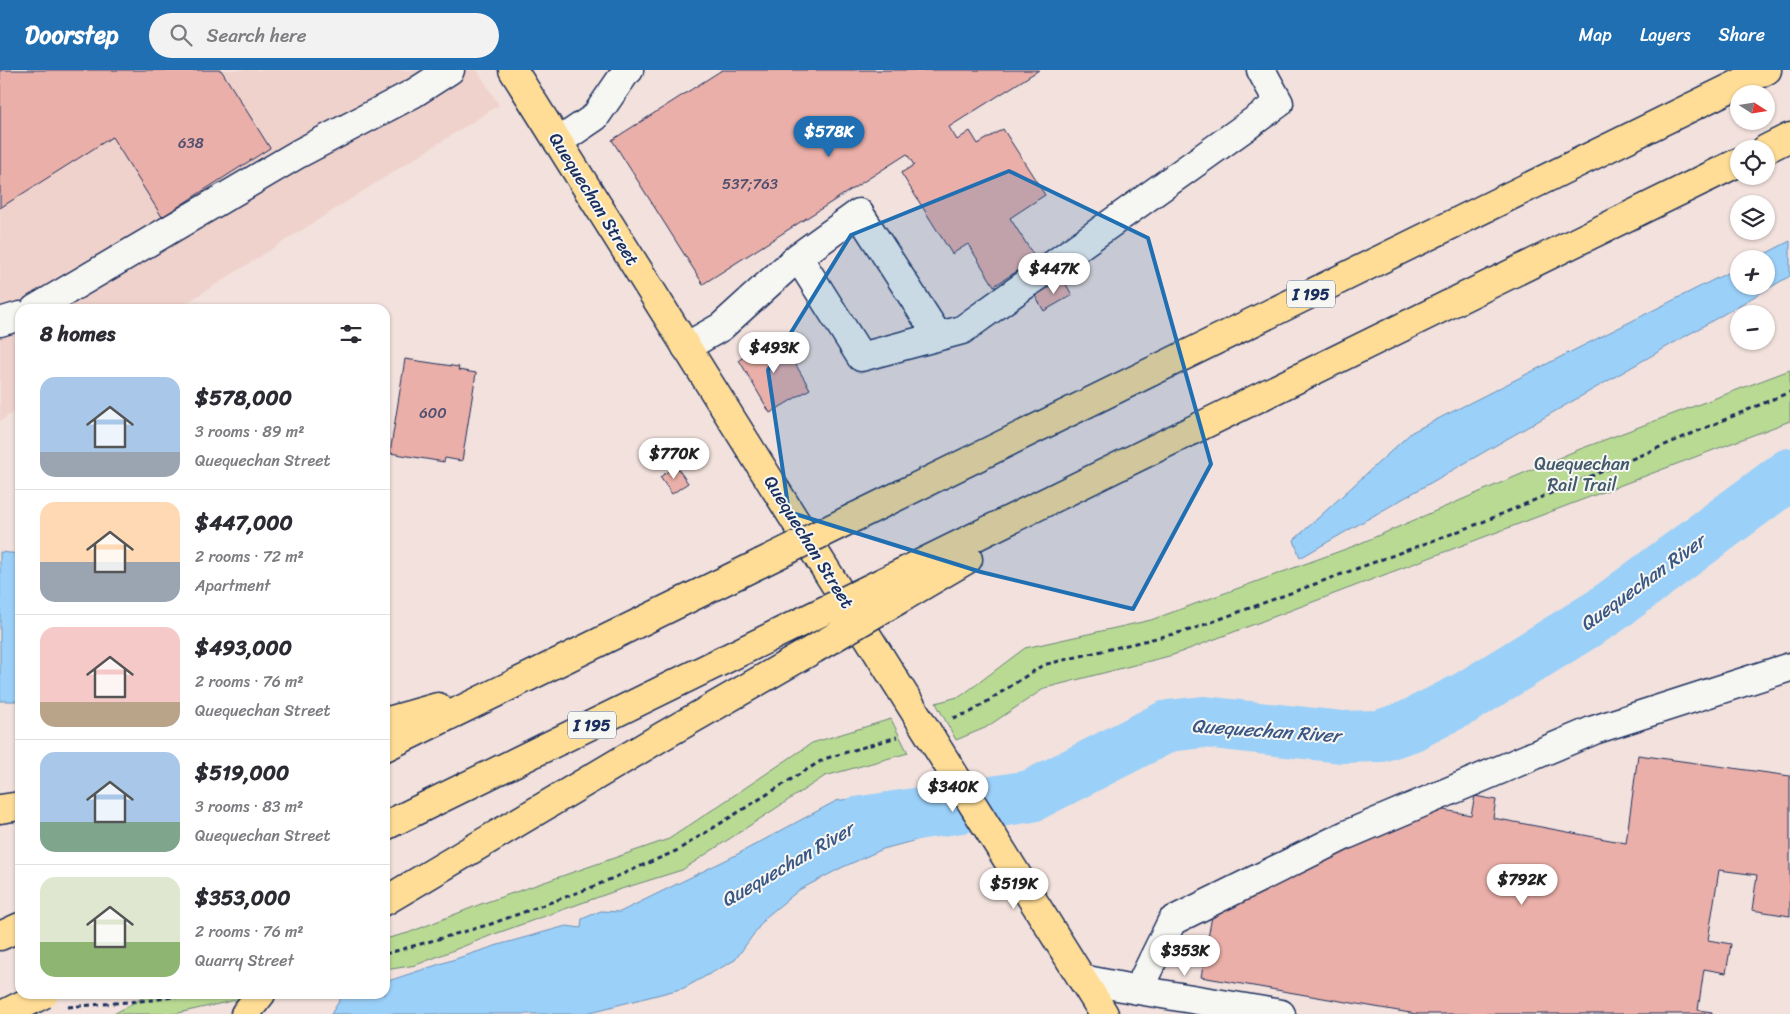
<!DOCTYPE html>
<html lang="en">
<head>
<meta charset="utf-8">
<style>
  :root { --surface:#fff; --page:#f2f2f3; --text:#2b2b33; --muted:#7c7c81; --line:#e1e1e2; --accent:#1f6fb2 }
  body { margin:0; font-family:Sriracha,sans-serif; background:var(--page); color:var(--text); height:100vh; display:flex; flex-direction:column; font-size:19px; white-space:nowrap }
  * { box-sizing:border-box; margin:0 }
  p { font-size:16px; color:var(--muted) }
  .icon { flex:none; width:28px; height:28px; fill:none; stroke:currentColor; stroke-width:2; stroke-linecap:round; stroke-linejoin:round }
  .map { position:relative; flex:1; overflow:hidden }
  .panel { position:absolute; left:15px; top:234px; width:375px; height:695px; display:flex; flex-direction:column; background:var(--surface); border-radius:15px; box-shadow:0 1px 4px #0004 }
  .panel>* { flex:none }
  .needle { width:32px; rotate:102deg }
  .fabs { position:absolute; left:1730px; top:15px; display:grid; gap:10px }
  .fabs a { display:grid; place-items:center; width:45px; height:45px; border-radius:50%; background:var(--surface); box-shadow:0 1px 4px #0004; font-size:25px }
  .price { position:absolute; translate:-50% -42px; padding:0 11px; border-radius:18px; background:#fff; color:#222; font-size:16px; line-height:32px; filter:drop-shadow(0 1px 2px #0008) }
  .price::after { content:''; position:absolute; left:50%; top:30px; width:15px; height:11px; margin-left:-8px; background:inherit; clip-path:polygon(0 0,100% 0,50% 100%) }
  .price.current { background:var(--accent); color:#fff }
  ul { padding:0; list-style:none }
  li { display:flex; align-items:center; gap:15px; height:125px; padding:0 25px }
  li+li { border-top:1px solid var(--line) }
  li span { display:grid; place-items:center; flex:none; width:140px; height:100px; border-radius:15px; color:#555 }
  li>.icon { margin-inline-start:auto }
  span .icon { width:60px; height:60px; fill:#fffc; stroke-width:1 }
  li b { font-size:21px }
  h2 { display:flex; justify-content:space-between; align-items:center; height:60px; padding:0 25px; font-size:21px }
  header { display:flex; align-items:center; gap:30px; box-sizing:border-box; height:70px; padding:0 25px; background:var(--accent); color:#fff }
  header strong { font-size:24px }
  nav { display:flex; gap:28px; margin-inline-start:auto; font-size:18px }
  .search { width:350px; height:45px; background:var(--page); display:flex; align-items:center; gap:12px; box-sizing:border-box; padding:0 18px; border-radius:28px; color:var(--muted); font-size:19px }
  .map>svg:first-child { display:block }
</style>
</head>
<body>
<header>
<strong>Doorstep</strong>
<div class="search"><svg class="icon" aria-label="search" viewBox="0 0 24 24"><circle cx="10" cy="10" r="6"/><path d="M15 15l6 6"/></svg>Search here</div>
<nav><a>Map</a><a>Layers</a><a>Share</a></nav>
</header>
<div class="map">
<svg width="1790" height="944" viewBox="0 0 1790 944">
  <rect width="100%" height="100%" fill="#f2e1dc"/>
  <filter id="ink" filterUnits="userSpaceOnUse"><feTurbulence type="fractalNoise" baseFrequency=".02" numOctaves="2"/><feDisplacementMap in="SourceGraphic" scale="10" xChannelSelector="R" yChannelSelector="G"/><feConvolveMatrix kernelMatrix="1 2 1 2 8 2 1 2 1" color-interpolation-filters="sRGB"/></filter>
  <g filter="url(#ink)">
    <path fill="#f0d2cc" d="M 0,0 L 477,0 L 499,35 L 177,239 L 20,239 L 20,338 L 0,351 Z"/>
    <path fill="#b9da93" stroke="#6a8478" d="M 1790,300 L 1790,351 L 1173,585 L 1045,618 L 985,658 L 956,670 L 936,633 L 961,626 L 1025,578 L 1151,550 L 1354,476 L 1575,381 Z
      M 891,649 L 908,683 L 825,706 L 682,800 L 618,820 L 492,865 L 416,895 L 385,900 L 385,869 L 408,863 L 481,834 L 669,769 L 812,673 Z
      M 149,924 L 243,924 L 236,930 L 174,944 L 114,944 Z"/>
    <path fill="#9bd0f9" stroke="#6890bb" d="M 1790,171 L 1790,206 L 1300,488 L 1294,470 L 1412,362 L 1739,197 L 1739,216 L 1766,216 L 1766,189 L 1755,189 Z
      M 0,482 L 20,484 L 20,631 L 0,631 Z
      M 875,725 L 914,725 L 931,766 L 883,779 L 841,798 L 799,820 L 766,847 L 735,890 L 684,918 L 583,944 L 331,944 L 343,925 L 349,924 L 385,924 L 385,912 L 498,875 L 566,856 L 581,858 L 582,849 L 601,841 L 620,842 L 734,786 L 836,731 Z"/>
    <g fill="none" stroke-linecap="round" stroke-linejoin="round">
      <path stroke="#9bd0f9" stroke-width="52" d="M 852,756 L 857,753 L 1031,726 L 1168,656 L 1204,652 L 1342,667 L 1380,666 L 1410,656 L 1465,628 L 1604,542 L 1790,404"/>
    </g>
    <path fill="#eaafa8" stroke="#1b2f5e" d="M 0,0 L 221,0 L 270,78 L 162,147 L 112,67 L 0,138 Z
      M 722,0 L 1039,0 L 949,57 L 957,70 L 970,61 L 978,74 L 1003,59 L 1045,125 L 1010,148 L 1036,189 L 994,216 L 968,174 L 952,184 L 901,103 L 914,95 L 907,84 L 703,214 L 612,70 Z
      M 1063,209 L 1072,225 L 1044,241 L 1035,226 Z
      M 779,266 L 810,319 L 770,343 L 739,290 Z
      M 405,289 L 459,297 L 458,300 L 476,303 L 462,391 L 445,388 L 444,392 L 390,383 Z
      M 676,396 L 688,413 L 672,424 L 660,407 Z
      M 1638,685 L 1790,706 L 1790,846 L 1752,840 L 1757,805 L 1719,800 L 1708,870 L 1731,874 L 1726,903 L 1704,899 L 1698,940 L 1712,942 L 1712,944 L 1416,944 L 1201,907 L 1212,846 L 1433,738 L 1471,745 L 1475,726 L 1496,730 L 1493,748 L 1626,773 Z"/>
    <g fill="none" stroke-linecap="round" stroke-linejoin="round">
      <g stroke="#1b2f5e" stroke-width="31">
        <path id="minor" d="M 558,72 L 595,47 L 626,2 L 629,0
          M 798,187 L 859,143 L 938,266
          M 35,239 L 298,84 L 414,23 L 450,0
          M 0,252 L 20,246
          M 686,277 L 721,257 L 798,187 L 861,287 L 962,260 L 1279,33 L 1261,0
          M 1082,909 L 1138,920 L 1281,944
          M 1138,920 L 1172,851 L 1346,765 L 1594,660 L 1790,597"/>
      </g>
      <g stroke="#1b2f5e" stroke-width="31">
        <path id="major" d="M 513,0 L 1104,944"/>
      </g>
      <g stroke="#1b2f5e" stroke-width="31">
        <path id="highway" d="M 1766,79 L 1790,67
          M 855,447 L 1767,0
          M 893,507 L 1739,92
          M 905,526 L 968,489
          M 385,652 L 438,637
          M 385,677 L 761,493
          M 0,739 L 20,736
          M 385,756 L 799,553
          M 385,831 L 661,667 L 814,579
          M 0,866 L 20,857
          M 245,944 L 261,924"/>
      </g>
      <path stroke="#1b2f5e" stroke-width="3" stroke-dasharray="5 4" stroke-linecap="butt" d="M 953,648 L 971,642 L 1043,595 L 1190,560 L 1478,454 L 1790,322
        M 385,884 L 491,854 L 590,818 L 676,781 L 824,689 L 897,667
        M 68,937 L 152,930 L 196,924"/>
      <use href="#minor" stroke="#f6f6f2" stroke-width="28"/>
      <use href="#major" stroke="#ffdd96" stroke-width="28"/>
      <use href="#highway" stroke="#ffdd96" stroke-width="28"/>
      <g stroke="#1b2f5e" stroke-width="31" stroke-linecap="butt">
        <path id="highway-bridge" d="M 761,493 L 855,447
          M 799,553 L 893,507
          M 814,579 L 905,526
          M 4,944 L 44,924"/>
      </g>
      <use href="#highway-bridge" stroke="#ffdd96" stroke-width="28"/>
    </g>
  </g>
  <path fill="#1f6fb2" fill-opacity="0.2" stroke="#1f6fb2" stroke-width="4" stroke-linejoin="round" d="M 1009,101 L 1148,168 L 1211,394 L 1133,539 L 981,502 L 789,442 L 768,300 L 851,165 Z"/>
  <g text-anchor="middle" stroke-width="4" stroke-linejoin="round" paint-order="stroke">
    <g font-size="15" fill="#4f4f70">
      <text x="191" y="78">638</text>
      <text x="750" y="119">537;763</text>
      <text x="433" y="348">600</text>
    </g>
    <g fill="#f6f6f2" stroke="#5d6b8a" stroke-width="1">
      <rect x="1287" y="210.5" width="48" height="27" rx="4"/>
      <rect x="568" y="641.5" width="48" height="27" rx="4"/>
    </g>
    <g font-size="16" font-weight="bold" fill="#1b2f5e">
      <text x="1311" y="230">I 195</text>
      <text x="592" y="661">I 195</text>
    </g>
    <g font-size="18" fill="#1b2f5e" stroke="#f6f6f2">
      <text transform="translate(594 129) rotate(58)" y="6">Quequechan Street</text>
      <text transform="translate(809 472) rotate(58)" y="6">Quequechan Street</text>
    </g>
    <g font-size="18" fill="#425a6b" stroke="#f6f6f2">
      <text x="1582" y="400">Quequechan<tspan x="1582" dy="21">Rail Trail</tspan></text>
    </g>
    <g font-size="19" font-style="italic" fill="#3b5785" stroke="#f6f6f2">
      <text transform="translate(1642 512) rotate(-36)" y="7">Quequechan River</text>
      <text transform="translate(1266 660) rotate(4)" y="7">Quequechan River</text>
      <text transform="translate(787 794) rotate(-30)" y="7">Quequechan River</text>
    </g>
  </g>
</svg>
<div class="fabs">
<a><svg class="needle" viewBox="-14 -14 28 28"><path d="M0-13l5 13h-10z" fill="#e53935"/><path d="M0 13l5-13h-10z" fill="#7c7c81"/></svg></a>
<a><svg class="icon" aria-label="locate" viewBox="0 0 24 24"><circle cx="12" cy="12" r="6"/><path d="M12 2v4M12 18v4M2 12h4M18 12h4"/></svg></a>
<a><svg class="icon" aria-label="layers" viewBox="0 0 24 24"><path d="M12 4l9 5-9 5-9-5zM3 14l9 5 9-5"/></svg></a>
<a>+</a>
<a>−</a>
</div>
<b class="price current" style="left:829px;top:88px">$578K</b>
<b class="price" style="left:1054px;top:225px">$447K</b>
<b class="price" style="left:774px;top:304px">$493K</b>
<b class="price" style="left:674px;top:410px">$770K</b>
<b class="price" style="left:953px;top:743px">$340K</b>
<b class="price" style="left:1522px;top:836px">$792K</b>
<b class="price" style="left:1014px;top:840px">$519K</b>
<b class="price" style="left:1185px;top:907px">$353K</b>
<section class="panel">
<h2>8 homes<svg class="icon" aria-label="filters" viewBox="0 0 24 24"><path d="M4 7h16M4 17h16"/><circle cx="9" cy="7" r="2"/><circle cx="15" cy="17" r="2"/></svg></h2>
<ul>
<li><span style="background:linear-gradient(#a9c7e8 75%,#9aa5b1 0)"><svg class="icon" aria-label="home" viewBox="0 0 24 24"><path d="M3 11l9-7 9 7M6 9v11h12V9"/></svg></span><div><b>$578,000</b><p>3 rooms · 89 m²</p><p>Quequechan Street</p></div></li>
<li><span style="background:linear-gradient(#ffd9b3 60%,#9aa5b1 0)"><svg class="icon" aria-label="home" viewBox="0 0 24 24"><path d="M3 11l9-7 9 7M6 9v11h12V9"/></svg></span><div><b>$447,000</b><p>2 rooms · 72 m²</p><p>Apartment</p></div></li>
<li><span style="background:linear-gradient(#f6c9c9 75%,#b9a48a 0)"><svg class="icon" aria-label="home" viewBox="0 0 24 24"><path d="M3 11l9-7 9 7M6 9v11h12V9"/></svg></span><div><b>$493,000</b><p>2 rooms · 76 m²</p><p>Quequechan Street</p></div></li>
<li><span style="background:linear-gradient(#a9c7e8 70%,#7fa58c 0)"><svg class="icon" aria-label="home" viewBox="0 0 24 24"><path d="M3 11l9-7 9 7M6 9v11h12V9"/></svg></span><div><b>$519,000</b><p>3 rooms · 83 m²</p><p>Quequechan Street</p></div></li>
<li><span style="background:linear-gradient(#dfe7d0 65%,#8fb573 0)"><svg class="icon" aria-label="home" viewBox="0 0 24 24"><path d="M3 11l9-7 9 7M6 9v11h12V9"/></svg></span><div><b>$353,000</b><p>2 rooms · 76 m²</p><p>Quarry Street</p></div></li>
</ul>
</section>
</div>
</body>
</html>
